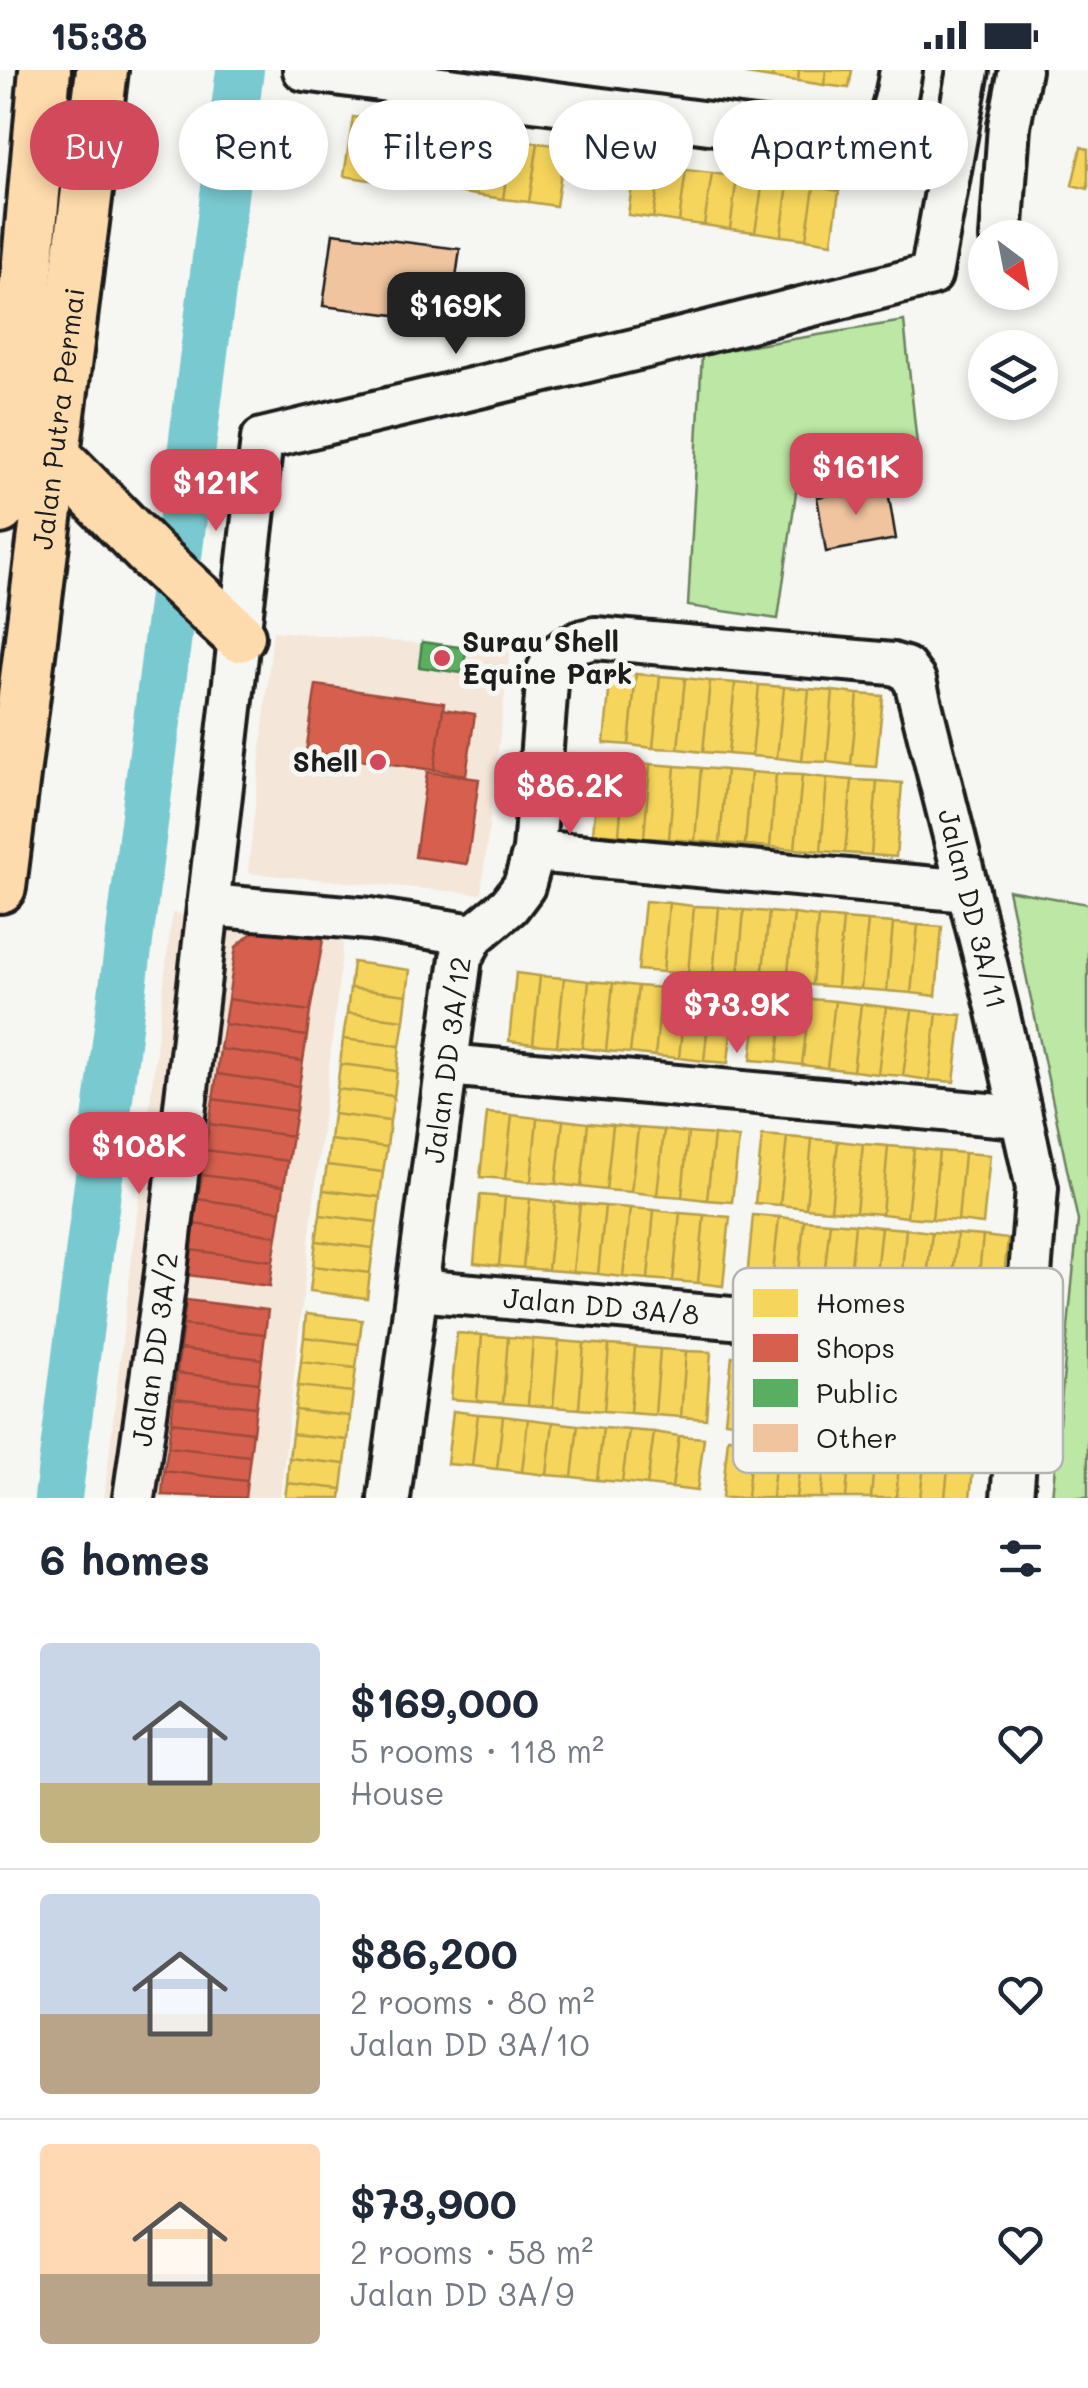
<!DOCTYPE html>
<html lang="en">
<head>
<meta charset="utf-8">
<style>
  :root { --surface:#fff; --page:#f2f2f3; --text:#1f2937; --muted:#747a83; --line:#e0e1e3; --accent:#d1495b }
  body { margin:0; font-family:Mali,sans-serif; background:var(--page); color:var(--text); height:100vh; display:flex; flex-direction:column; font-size:38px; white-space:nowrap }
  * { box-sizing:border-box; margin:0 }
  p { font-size:32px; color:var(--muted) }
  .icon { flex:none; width:55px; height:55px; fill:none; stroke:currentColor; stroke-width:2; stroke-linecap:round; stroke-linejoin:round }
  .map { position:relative; height:1428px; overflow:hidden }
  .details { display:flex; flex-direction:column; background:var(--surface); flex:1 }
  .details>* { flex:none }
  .guide { position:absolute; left:30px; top:30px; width:1030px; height:90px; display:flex; gap:20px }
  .needle { width:65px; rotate:148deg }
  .controls { position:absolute; left:968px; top:150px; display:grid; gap:20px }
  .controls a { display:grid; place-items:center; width:90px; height:90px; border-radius:50%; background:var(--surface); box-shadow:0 5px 15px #0003; font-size:50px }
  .price { position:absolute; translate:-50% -85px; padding:0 22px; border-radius:20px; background:var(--accent); color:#fff; font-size:32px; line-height:65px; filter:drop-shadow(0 2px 5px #0008) }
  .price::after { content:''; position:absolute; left:50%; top:60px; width:30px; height:22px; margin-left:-15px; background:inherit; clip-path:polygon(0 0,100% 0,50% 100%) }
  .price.current { background:#222; color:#fff }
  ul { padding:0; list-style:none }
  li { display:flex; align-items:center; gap:30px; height:250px; padding:0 40px }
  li+li { border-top:2px solid var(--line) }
  li span { display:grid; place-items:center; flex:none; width:280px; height:200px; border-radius:10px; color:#555 }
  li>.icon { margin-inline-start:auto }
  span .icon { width:120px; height:120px; fill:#fffc; stroke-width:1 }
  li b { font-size:42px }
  h2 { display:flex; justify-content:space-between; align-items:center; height:120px; padding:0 40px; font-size:42px }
  .chip { padding:0 35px; border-radius:45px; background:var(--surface); box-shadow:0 5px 15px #0003; font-size:35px; line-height:90px }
  .chip.current { background:var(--accent); color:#fff }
  .status { display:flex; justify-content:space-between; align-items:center; height:70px; padding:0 50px; background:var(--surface); direction:ltr }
  .status svg { height:28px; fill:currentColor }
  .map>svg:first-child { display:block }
</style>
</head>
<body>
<div class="status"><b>15:38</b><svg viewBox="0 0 49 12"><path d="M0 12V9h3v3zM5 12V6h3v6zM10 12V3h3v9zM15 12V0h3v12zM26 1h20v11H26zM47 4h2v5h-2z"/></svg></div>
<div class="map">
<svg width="1088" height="1428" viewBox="0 0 1088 1428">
  <rect width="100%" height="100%" fill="#f6f6f2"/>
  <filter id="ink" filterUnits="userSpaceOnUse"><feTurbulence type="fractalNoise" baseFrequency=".01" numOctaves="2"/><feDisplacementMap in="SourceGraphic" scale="20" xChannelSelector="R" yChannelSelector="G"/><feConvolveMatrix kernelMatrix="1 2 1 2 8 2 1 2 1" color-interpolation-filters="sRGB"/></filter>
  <g filter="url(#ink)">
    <path fill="#f4e7d9" d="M 273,561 L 510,581 L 481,824 L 248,803 Z
      M 172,843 L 345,857 L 280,1428 L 104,1428 Z"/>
    <path fill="#bce7a4" stroke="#6c8260" stroke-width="2.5" d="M 904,251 L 918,384 L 801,387 L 778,549 L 688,536 L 702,284 Z
      M 1008,820 L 1088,834 L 1088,1428 L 1052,1428 L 1078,1151 Z"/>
    <path fill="#f6d55c" stroke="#b59e49" stroke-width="2.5" d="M 747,0 L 773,0 L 772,8 L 746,4 Z
      M 773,0 L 799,0 L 798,11 L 772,8 Z
      M 799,0 L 826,0 L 824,15 L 798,11 Z
      M 826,0 L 852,0 L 849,18 L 824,15 Z
      M 353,47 L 379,50 L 370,110 L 344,106 Z
      M 379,50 L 406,54 L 397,114 L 370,110 Z
      M 406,54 L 432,58 L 423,117 L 397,114 Z
      M 432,58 L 459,62 L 450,121 L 423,117 Z
      M 459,62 L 485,65 L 476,125 L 450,121 Z
      M 485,65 L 512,69 L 503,129 L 476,125 Z
      M 512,69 L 538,73 L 529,132 L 503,129 Z
      M 538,73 L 565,76 L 556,136 L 529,132 Z
      M 1081,77 L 1088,79 L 1088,119 L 1072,115 Z
      M 635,93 L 661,96 L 653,148 L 628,145 Z
      M 661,96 L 686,100 L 679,152 L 653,148 Z
      M 686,100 L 712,103 L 704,155 L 679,152 Z
      M 712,103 L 737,107 L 730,159 L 704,155 Z
      M 737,107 L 763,111 L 755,162 L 730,159 Z
      M 763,111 L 788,114 L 781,166 L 755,162 Z
      M 788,114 L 814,117 L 806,169 L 781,166 Z
      M 814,117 L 839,121 L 832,173 L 806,169 Z
      M 611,602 L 636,604 L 629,675 L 604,673 Z
      M 636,604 L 660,606 L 653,678 L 629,675 Z
      M 660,606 L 685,608 L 678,679 L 653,678 Z
      M 685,608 L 710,611 L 703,682 L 678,679 Z
      M 710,611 L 735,613 L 728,684 L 703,682 Z
      M 735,613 L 759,615 L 752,686 L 728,684 Z
      M 759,615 L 784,617 L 777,688 L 752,686 Z
      M 784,617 L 809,619 L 802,691 L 777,688 Z
      M 809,619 L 833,621 L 827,692 L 802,691 Z
      M 833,621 L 858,624 L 851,695 L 827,692 Z
      M 858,624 L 883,626 L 876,697 L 851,695 Z
      M 600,690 L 625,691 L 619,765 L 593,763 Z
      M 625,691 L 650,694 L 644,768 L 619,765 Z
      M 650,694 L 675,696 L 669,769 L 644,768 Z
      M 675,696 L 701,698 L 695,771 L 669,769 Z
      M 701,698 L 726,700 L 720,773 L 695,771 Z
      M 726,700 L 751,702 L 745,775 L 720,773 Z
      M 751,702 L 776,704 L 770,777 L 745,775 Z
      M 776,704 L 802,705 L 795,779 L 770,777 Z
      M 802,705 L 827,708 L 821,781 L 795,779 Z
      M 827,708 L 852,710 L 845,783 L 821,781 Z
      M 852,710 L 877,711 L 871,785 L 845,783 Z
      M 877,711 L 902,713 L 896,787 L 871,785 Z
      M 645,831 L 669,833 L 663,902 L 638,900 Z
      M 669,833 L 694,836 L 688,904 L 663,902 Z
      M 694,836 L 719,837 L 713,906 L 688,904 Z
      M 719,837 L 744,840 L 738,908 L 713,906 Z
      M 744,840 L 769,842 L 762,910 L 738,908 Z
      M 769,842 L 794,844 L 787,912 L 762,910 Z
      M 794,844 L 818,847 L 812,915 L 787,912 Z
      M 818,847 L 843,849 L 837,917 L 812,915 Z
      M 843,849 L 868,851 L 861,919 L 837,917 Z
      M 868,851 L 893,853 L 887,921 L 861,919 Z
      M 893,853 L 918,855 L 911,923 L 887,921 Z
      M 918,855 L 942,857 L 936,926 L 911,923 Z
      M 353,892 L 410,900 L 407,925 L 350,918 Z
      M 516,903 L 540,906 L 533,974 L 509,971 Z
      M 540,906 L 564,908 L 557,976 L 533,974 Z
      M 564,908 L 589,911 L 582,978 L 557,976 Z
      M 589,911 L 613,913 L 606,981 L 582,978 Z
      M 613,913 L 638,916 L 630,983 L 606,981 Z
      M 638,916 L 662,918 L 655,986 L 630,983 Z
      M 350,918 L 407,925 L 404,950 L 347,943 Z
      M 662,918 L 686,921 L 679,988 L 655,986 Z
      M 686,921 L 711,923 L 704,991 L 679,988 Z
      M 711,923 L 735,925 L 728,993 L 704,991 Z
      M 759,923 L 785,925 L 777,992 L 751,990 Z
      M 785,925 L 810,929 L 802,995 L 777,992 Z
      M 810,929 L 835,931 L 827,998 L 802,995 Z
      M 835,931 L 861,934 L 853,1001 L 827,998 Z
      M 861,934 L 886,937 L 878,1004 L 853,1001 Z
      M 886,937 L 912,940 L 903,1006 L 878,1004 Z
      M 912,940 L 937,943 L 929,1010 L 903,1006 Z
      M 347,943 L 404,950 L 400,976 L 343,969 Z
      M 937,943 L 962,945 L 954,1012 L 929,1010 Z
      M 343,969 L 400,976 L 397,1001 L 340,994 Z
      M 340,994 L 397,1001 L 394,1026 L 337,1019 Z
      M 337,1019 L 394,1026 L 390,1051 L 333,1044 Z
      M 487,1043 L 512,1045 L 505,1109 L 480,1107 Z
      M 333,1044 L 390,1051 L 387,1077 L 330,1070 Z
      M 512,1045 L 537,1048 L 531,1112 L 505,1109 Z
      M 537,1048 L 563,1050 L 556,1114 L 531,1112 Z
      M 563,1050 L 588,1053 L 581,1117 L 556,1114 Z
      M 588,1053 L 613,1055 L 606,1120 L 581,1117 Z
      M 613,1055 L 638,1058 L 631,1122 L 606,1120 Z
      M 638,1058 L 664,1060 L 657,1125 L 631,1122 Z
      M 664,1060 L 688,1063 L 682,1127 L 657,1125 Z
      M 688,1063 L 714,1065 L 707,1130 L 682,1127 Z
      M 714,1065 L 739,1068 L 732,1132 L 707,1130 Z
      M 762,1065 L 787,1067 L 780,1135 L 755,1133 Z
      M 787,1067 L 812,1069 L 806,1138 L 780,1135 Z
      M 812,1069 L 838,1071 L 831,1140 L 806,1138 Z
      M 330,1070 L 387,1077 L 383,1102 L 327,1095 Z
      M 838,1071 L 863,1074 L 856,1142 L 831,1140 Z
      M 863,1074 L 888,1076 L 882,1144 L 856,1142 Z
      M 888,1076 L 914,1078 L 907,1147 L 882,1144 Z
      M 914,1078 L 939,1081 L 932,1149 L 907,1147 Z
      M 939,1081 L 964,1083 L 958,1151 L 932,1149 Z
      M 964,1083 L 990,1085 L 983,1154 L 958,1151 Z
      M 327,1095 L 383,1102 L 380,1127 L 323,1120 Z
      M 323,1120 L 380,1127 L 377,1152 L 320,1145 Z
      M 480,1125 L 505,1127 L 499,1196 L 474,1193 Z
      M 505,1127 L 530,1129 L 523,1198 L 499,1196 Z
      M 530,1129 L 555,1132 L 548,1200 L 523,1198 Z
      M 555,1132 L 580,1134 L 573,1202 L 548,1200 Z
      M 580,1134 L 605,1136 L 598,1204 L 573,1202 Z
      M 605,1136 L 630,1138 L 623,1207 L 598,1204 Z
      M 630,1138 L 654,1140 L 648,1209 L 623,1207 Z
      M 654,1140 L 680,1143 L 673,1211 L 648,1209 Z
      M 680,1143 L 704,1145 L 698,1213 L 673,1211 Z
      M 320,1145 L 377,1152 L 373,1178 L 316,1171 Z
      M 704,1145 L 730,1147 L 723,1216 L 698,1213 Z
      M 753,1145 L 779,1147 L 771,1222 L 746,1219 Z
      M 779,1147 L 804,1150 L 797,1224 L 771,1222 Z
      M 804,1150 L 830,1152 L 822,1226 L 797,1224 Z
      M 830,1152 L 855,1154 L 848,1229 L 822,1226 Z
      M 855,1154 L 881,1157 L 873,1231 L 848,1229 Z
      M 881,1157 L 906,1159 L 899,1233 L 873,1231 Z
      M 906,1159 L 932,1162 L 924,1236 L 899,1233 Z
      M 932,1162 L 957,1164 L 950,1239 L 924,1236 Z
      M 957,1164 L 983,1166 L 975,1241 L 950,1239 Z
      M 983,1166 L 1008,1169 L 1000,1243 L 975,1241 Z
      M 316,1171 L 373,1178 L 370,1203 L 313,1196 Z
      M 313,1196 L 370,1203 L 367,1228 L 310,1221 Z
      M 306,1244 L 362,1250 L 359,1274 L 304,1267 Z
      M 457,1263 L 482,1265 L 477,1331 L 451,1329 Z
      M 482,1265 L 508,1267 L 503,1333 L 477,1331 Z
      M 304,1267 L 359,1274 L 356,1298 L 301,1292 Z
      M 508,1267 L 533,1269 L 528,1335 L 503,1333 Z
      M 533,1269 L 559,1271 L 553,1337 L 528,1335 Z
      M 559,1271 L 584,1273 L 579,1339 L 553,1337 Z
      M 584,1273 L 609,1275 L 604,1341 L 579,1339 Z
      M 609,1275 L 635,1277 L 630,1343 L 604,1341 Z
      M 635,1277 L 660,1279 L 655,1345 L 630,1343 Z
      M 660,1279 L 686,1281 L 681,1347 L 655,1345 Z
      M 686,1281 L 711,1282 L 706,1349 L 681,1347 Z
      M 732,1286 L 757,1288 L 750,1354 L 725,1351 Z
      M 301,1292 L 356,1298 L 353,1322 L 298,1316 Z
      M 298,1316 L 353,1322 L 350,1346 L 295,1340 Z
      M 295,1340 L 350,1346 L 348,1370 L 292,1364 Z
      M 453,1341 L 478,1344 L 472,1396 L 447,1394 Z
      M 478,1344 L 503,1346 L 497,1399 L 472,1396 Z
      M 503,1346 L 528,1349 L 522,1402 L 497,1399 Z
      M 528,1349 L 553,1352 L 547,1405 L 522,1402 Z
      M 553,1352 L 578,1355 L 572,1407 L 547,1405 Z
      M 578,1355 L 603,1358 L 597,1410 L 572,1407 Z
      M 603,1358 L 629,1360 L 622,1412 L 597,1410 Z
      M 629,1360 L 654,1362 L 647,1415 L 622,1412 Z
      M 654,1362 L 679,1366 L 672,1418 L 647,1415 Z
      M 292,1364 L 348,1370 L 345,1394 L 289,1388 Z
      M 679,1366 L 704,1368 L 697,1421 L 672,1418 Z
      M 728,1368 L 752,1370 L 747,1428 L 722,1428 Z
      M 752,1370 L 777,1372 L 772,1428 L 747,1428 Z
      M 777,1372 L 802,1374 L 796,1428 L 772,1428 Z
      M 802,1374 L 826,1377 L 821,1428 L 796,1428 Z
      M 826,1377 L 850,1379 L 846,1428 L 821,1428 Z
      M 850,1379 L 875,1381 L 871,1428 L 846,1428 Z
      M 875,1381 L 900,1383 L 896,1428 L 871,1428 Z
      M 900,1383 L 925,1386 L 920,1428 L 896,1428 Z
      M 925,1386 L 949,1388 L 945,1428 L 920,1428 Z
      M 289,1388 L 345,1394 L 342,1419 L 287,1413 Z
      M 949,1388 L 974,1390 L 970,1428 L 945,1428 Z
      M 287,1413 L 342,1419 L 341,1428 L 285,1428 Z"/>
    <path fill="#d6604d" stroke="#9e4c3e" stroke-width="2.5" d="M 316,615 L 444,633 L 434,700 L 306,682 Z
      M 443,639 L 475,644 L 466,705 L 434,700 Z
      M 427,702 L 479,709 L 467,794 L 415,787 Z
      M 260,856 L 325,859 L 310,941 L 228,929 L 236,877 Z
      M 228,929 L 310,941 L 307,966 L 224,954 Z
      M 224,954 L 307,966 L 303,991 L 220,979 Z
      M 220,979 L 303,991 L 299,1016 L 217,1004 Z
      M 217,1004 L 299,1016 L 296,1041 L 213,1029 Z
      M 213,1029 L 296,1041 L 292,1066 L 209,1054 Z
      M 209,1054 L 292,1066 L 288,1091 L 205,1080 Z
      M 205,1080 L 288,1091 L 284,1116 L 202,1105 Z
      M 202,1105 L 284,1116 L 281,1141 L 198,1129 Z
      M 198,1129 L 281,1141 L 277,1166 L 194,1154 Z
      M 194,1154 L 277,1166 L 273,1191 L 191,1180 Z
      M 191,1180 L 273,1191 L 270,1216 L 187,1205 Z
      M 186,1230 L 268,1240 L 265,1264 L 183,1255 Z
      M 183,1255 L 265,1264 L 262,1289 L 180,1279 Z
      M 180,1279 L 262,1289 L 259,1313 L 177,1303 Z
      M 177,1303 L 259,1313 L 256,1337 L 174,1328 Z
      M 174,1328 L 256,1337 L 253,1362 L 171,1352 Z
      M 171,1352 L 253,1362 L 250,1386 L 168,1377 Z
      M 168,1377 L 250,1386 L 247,1411 L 164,1401 Z
      M 164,1401 L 247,1411 L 245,1428 L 162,1425 Z"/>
    <path fill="#5aae61" stroke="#47824c" stroke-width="2.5" d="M 422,572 L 467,578 L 462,603 L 419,597 Z"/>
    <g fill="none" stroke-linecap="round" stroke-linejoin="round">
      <path stroke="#79cad0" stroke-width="48" d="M 58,1428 L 240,0"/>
    </g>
    <path fill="#efc49e" stroke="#1c1c1c" stroke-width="2.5" d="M 333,163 L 460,179 L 450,252 L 323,236 Z
      M 887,415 L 896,469 L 826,482 L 817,427 Z"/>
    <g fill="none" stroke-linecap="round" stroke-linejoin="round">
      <g stroke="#1c1c1c" stroke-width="48">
        <g id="minor">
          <path d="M 304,0 L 846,71 C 892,66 894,39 901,0"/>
          <path d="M 1001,168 L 1009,56 L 1020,0"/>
          <path d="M 534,781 L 968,821"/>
          <path d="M 208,835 L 370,849 L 474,865"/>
          <path d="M 447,995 L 1020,1047"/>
          <path id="s1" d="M 417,1220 L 1023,1274"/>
          <path id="s2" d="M 134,1428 L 165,1210 L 262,369 L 667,272 L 931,205 L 968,0"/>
          <path id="s3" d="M 389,1428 L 461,888 L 474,865 L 509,836 L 524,816 L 534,781 L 548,600 C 558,580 574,572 595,568 L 892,594 L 905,598 L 915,611 L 997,937 L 1037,1118 L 1012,1428"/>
        </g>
      </g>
      <g stroke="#1c1c1c" stroke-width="58">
        <g id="major">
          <path d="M 54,385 L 149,482 L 239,566"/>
          <path d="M 0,438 L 28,191 L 45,0"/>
          <path id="s4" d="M 0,817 L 102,0"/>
        </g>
      </g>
      <use href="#minor" stroke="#f6f6f2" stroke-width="40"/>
      <use href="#major" stroke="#fedbac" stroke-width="50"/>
    </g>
  </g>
  <g fill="#d1495b" stroke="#f6f6f2" stroke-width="4">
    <circle cx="442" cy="588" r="10"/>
    <circle cx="378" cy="692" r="10"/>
  </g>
  <g text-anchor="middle" stroke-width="10" stroke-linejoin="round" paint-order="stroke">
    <g font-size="28" fill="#1c1c1c" stroke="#f6f6f2">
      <text dy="10" stroke="none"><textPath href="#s4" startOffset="472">Jalan Putra Permai</textPath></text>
      <text dy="10" stroke="none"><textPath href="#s3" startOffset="1482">Jalan DD 3A/11</textPath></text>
      <text dy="10" stroke="none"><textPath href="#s3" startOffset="442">Jalan DD 3A/12</textPath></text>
      <text dy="10" stroke="none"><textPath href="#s1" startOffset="185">Jalan DD 3A/8</textPath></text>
      <text dy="10" stroke="none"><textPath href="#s2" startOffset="150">Jalan DD 3A/2</textPath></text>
    </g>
    <g font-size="28" font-weight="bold" fill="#1c1c1c" stroke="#f6f6f2" text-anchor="start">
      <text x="462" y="582">Surau Shell<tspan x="462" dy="32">Equine Park</tspan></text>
      <text x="358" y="702" text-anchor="end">Shell</text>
    </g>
  </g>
  <rect x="733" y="1198" width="330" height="205" rx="15" fill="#f6f6f2" stroke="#b5b5b2" stroke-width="2.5"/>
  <rect x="753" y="1219" width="45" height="28" fill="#f6d55c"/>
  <rect x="753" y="1264" width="45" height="28" fill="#d6604d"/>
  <rect x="753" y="1309" width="45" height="28" fill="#5aae61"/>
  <rect x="753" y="1354" width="45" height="28" fill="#efc49e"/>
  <g font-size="28" fill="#1c1c1c">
    <text x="816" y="1243">Homes</text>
    <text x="816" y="1288">Shops</text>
    <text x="816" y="1333">Public</text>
    <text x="816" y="1378">Other</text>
  </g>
</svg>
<div class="controls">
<a><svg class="needle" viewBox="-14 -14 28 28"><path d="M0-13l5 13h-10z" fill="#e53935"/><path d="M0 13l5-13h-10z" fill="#747a83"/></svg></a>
<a><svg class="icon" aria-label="layers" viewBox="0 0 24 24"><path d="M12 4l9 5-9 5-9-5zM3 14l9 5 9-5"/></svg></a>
</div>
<b class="price current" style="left:456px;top:287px">$169K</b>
<b class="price" style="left:856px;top:448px">$161K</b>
<b class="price" style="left:216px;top:464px">$121K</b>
<b class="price" style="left:570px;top:767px">$86.2K</b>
<b class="price" style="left:737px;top:986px">$73.9K</b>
<b class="price" style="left:139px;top:1127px">$108K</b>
<div class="guide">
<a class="chip current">Buy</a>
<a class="chip">Rent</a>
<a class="chip">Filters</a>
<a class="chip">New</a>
<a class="chip">Apartment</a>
</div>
</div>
<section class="details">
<h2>6 homes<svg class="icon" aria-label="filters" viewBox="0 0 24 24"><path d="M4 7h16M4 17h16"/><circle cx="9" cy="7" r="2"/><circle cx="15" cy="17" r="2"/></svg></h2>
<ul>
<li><span style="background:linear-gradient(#c9d6e8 70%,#c2b280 0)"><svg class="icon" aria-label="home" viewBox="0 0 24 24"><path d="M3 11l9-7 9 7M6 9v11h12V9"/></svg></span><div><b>$169,000</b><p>5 rooms · 118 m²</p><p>House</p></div><svg class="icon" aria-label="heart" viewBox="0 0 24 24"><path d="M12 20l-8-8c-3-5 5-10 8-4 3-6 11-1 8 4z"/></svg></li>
<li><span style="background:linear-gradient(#c9d6e8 60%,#b9a48a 0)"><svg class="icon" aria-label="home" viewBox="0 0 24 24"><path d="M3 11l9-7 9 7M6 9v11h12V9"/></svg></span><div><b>$86,200</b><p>2 rooms · 80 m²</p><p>Jalan DD 3A/10</p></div><svg class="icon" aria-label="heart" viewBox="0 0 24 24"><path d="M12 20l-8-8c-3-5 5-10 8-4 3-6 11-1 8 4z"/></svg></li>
<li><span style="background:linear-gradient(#ffd9b3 65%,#b9a48a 0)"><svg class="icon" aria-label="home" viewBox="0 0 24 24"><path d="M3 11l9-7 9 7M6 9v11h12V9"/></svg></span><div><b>$73,900</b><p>2 rooms · 58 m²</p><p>Jalan DD 3A/9</p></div><svg class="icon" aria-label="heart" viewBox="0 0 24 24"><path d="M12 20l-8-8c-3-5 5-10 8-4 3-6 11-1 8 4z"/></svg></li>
</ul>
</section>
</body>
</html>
